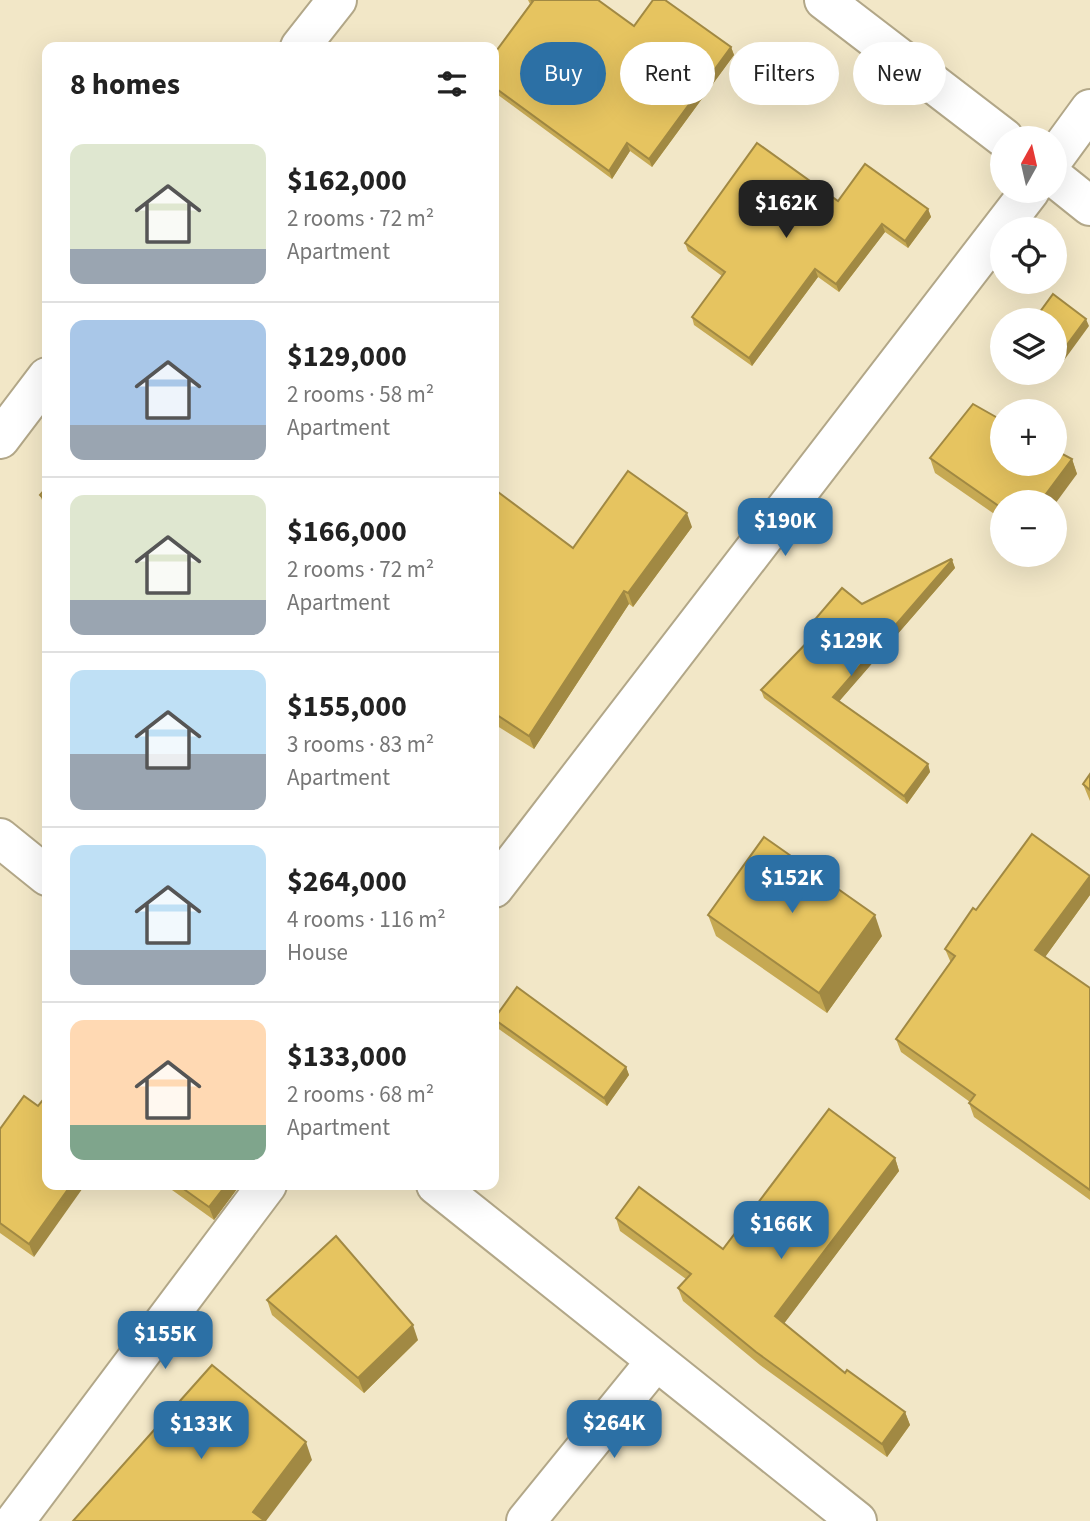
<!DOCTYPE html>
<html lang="en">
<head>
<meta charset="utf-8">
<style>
  :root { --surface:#fff; --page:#f2f2f2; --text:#222; --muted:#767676; --line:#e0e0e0; --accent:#2c70a5 }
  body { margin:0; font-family:"Source Sans 3",sans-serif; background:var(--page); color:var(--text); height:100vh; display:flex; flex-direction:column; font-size:26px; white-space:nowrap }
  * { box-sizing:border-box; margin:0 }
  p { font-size:23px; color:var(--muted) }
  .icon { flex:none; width:38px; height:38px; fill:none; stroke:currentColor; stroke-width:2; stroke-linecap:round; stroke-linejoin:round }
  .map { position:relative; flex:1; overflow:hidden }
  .drawer { position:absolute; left:42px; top:42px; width:457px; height:1148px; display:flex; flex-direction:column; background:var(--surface); border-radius:14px; box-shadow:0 7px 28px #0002 }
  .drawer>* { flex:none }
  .banner { position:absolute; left:520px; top:42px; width:464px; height:63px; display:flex; gap:14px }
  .needle { width:46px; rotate:8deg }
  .fabs { position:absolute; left:990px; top:126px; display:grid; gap:14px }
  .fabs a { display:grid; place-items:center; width:77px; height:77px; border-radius:50%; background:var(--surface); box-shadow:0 7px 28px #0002; font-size:35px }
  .price { position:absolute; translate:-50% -60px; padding:0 16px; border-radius:14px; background:var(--accent); color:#fff; font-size:23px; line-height:46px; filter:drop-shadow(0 2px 4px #0008) }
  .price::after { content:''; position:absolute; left:50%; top:42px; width:21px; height:16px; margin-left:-10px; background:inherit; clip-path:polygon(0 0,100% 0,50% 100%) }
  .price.current { background:#222; color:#fff }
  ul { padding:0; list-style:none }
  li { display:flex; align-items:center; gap:21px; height:175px; padding:0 28px }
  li+li { border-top:2px solid var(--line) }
  li span { display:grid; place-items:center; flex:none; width:196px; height:140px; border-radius:14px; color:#555 }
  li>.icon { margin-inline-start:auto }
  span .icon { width:84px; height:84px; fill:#fffc; stroke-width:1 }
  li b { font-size:30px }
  h2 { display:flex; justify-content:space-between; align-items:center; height:84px; padding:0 28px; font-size:30px }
  .chip { padding:0 24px; border-radius:32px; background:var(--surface); box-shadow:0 7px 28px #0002; font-size:24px; line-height:63px }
  .chip.current { background:var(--accent); color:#fff }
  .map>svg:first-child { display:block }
</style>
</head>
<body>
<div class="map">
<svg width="1090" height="1521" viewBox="0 0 1090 1521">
  <rect width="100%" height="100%" fill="#f2e7c7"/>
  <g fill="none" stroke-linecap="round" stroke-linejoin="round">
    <g stroke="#b2a788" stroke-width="42">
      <path id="street" d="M 824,0 L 1004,138
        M 300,47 L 337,0
        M 1055,157 L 1090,109
        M 1055,178 L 1090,206
        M 0,439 L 47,377
        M 0,838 L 47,876
        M 494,888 L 1030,191
        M 436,1185 L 857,1521
        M 15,1521 L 267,1185
        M 526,1521 L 656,1361"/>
    </g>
    <use href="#street" stroke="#fff" stroke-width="38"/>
  </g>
  <path fill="#c6a953" d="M 528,0 L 598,0 L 634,26 L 731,47 L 734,55 L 652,167 L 630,151 L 612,179 L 494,92 L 494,54 L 530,4 Z
    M 838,201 L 928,209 L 931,217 L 908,248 L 885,232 L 839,292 L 818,277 L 752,366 L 694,325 L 692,317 L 722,276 L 688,251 L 685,243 Z
    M 930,458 L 1072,459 L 1077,474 L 1003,502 L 1003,520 L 935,473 Z
    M 47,487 L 47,513 L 40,495 Z
    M 494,489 L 573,548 L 692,527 L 633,607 L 629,604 L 534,749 L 494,724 Z
    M 952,560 L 955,568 L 839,701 L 928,764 L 930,772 L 907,804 L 764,698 L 761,690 L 816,634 L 814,632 L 811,624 L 862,604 Z
    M 1090,774 L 1090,801 L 1083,784 Z
    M 1090,876 L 1090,895 L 1045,957 L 1090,988 L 1090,1200 L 974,1117 L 969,1103 L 970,1102 L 901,1052 L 896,1039 L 951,963 L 945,949 L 976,910 Z
    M 708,915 L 882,936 L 827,1013 L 716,936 Z
    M 494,1018 L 626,1067 L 629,1075 L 607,1106 L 496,1027 Z
    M 0,1129 L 34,1257 L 0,1233 Z
    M 895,1158 L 899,1171 L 784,1323 L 845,1373 L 905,1412 L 910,1425 L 887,1457 L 760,1365 L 683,1301 L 678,1288 L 686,1279 L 620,1231 L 616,1218 L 723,1249 Z
    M 165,1185 L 235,1185 L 237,1189 L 214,1220 Z
    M 267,1300 L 418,1340 L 364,1393 L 272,1315 Z"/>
  <path fill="#a18943" d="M 731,47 L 734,55 L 652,167 L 649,159 Z
    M 627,143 L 630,151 L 612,179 L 609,171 Z
    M 928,209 L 931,217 L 908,248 L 905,241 Z
    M 882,224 L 885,232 L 839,292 L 836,284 Z
    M 815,269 L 818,277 L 752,366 L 749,358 Z
    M 1086,319 L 1089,326 L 1054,374 L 1054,373 L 1055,373 L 1055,361 Z
    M 1072,459 L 1077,474 L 1055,504 L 1055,502 L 1040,502 Z
    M 687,513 L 692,527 L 633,607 L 628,593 Z
    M 952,560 L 955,568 L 836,705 L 833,697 Z
    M 624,591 L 629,604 L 534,749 L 529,736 Z
    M 928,764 L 930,772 L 907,804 L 904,796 Z
    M 1090,876 L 1090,895 L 1040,964 L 1035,950 Z
    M 875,915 L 882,936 L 827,1013 L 819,993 Z
    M 626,1067 L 629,1075 L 607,1106 L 604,1098 Z
    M 895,1158 L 899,1171 L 780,1329 L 775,1316 Z
    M 71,1185 L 85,1185 L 34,1257 L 29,1244 Z
    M 226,1185 L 235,1185 L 237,1189 L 214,1220 L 209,1207 Z
    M 413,1325 L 418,1340 L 364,1393 L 358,1378 Z
    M 905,1412 L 910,1425 L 887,1457 L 882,1444 Z
    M 306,1442 L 312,1460 L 266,1521 L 256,1521 L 253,1512 Z"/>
  <path fill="#e6c460" stroke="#a18943" stroke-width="2" d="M 531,0 L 598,0 L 634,26 L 653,0 L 665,0 L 731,47 L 649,159 L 627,143 L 609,171 L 494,87 L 494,54 L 533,1 Z
    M 757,143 L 838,201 L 865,164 L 928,209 L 905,241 L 882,224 L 836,284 L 815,269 L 749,358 L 692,317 L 725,272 L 685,243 Z
    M 1053,294 L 1086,319 L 1055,361 L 1055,320 L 1034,320 Z
    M 973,404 L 1003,421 L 1003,464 L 1055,464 L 1055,450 L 1072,459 L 1040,502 L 1003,502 L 1003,509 L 930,458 Z
    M 628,471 L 687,513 L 628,593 L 624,591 L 529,736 L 494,713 L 494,489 L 573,548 Z
    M 47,487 L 47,502 L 40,495 Z
    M 951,559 L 952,560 L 833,697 L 928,764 L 904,796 L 761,690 L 819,630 L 811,624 L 842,588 L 862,604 Z
    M 1090,774 L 1090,790 L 1083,784 Z
    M 1032,834 L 1090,876 L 1035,950 L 1090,988 L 1090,1190 L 969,1103 L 975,1095 L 896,1039 L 955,956 L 945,949 L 973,908 L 976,910 Z
    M 764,837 L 875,915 L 819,993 L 708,915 Z
    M 517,987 L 626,1067 L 604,1098 L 494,1019 Z
    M 47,1095 L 47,1185 L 71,1185 L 29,1244 L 0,1223 L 0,1129 L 24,1096 L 38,1106 Z
    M 829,1109 L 895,1158 L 775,1316 L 845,1373 L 847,1370 L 905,1412 L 882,1444 L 756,1352 L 678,1288 L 691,1274 L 616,1218 L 639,1187 L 723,1249 Z
    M 178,1185 L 226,1185 L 209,1207 Z
    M 336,1236 L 413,1325 L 358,1378 L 267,1300 Z
    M 212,1365 L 306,1442 L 253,1512 L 265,1521 L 73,1521 Z"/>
</svg>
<div class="fabs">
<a><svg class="needle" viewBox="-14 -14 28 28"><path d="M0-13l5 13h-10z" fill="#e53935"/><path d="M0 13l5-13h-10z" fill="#767676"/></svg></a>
<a><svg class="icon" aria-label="locate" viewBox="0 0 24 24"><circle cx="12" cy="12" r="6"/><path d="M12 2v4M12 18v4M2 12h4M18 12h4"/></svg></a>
<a><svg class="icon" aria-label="layers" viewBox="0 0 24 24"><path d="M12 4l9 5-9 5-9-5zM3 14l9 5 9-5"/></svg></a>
<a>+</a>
<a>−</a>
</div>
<b class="price current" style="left:786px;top:240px">$162K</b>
<b class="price" style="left:785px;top:558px">$190K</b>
<b class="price" style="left:851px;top:678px">$129K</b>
<b class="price" style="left:792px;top:915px">$152K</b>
<b class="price" style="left:781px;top:1261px">$166K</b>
<b class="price" style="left:165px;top:1371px">$155K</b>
<b class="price" style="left:614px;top:1460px">$264K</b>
<b class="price" style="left:201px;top:1461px">$133K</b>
<div class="banner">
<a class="chip current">Buy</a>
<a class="chip">Rent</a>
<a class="chip">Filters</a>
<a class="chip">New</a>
</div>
<section class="drawer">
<h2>8 homes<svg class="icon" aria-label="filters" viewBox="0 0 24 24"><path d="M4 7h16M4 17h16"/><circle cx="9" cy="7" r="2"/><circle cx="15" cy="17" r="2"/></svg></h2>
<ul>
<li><span style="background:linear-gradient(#dfe7d0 75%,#9aa5b1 0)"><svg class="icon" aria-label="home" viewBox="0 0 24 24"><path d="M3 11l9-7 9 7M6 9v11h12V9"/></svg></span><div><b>$162,000</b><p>2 rooms · 72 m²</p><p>Apartment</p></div></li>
<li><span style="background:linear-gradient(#a9c7e8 75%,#9aa5b1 0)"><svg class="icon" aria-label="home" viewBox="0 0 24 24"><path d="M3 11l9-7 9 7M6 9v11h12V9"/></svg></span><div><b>$129,000</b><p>2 rooms · 58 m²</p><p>Apartment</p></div></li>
<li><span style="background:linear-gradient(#dfe7d0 75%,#9aa5b1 0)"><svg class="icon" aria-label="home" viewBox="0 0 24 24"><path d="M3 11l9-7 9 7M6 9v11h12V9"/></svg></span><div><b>$166,000</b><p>2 rooms · 72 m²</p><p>Apartment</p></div></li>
<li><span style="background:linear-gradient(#bfe0f5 60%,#9aa5b1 0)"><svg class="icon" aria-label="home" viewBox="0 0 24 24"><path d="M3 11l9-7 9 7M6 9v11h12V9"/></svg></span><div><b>$155,000</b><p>3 rooms · 83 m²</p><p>Apartment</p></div></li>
<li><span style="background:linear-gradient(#bfe0f5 75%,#9aa5b1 0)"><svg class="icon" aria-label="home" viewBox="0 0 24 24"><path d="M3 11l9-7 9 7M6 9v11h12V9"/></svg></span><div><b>$264,000</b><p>4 rooms · 116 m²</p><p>House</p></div></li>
<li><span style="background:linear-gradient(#ffd9b3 75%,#7fa58c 0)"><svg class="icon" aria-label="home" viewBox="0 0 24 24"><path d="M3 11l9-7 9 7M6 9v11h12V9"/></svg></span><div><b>$133,000</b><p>2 rooms · 68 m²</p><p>Apartment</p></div></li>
</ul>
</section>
</div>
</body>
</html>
